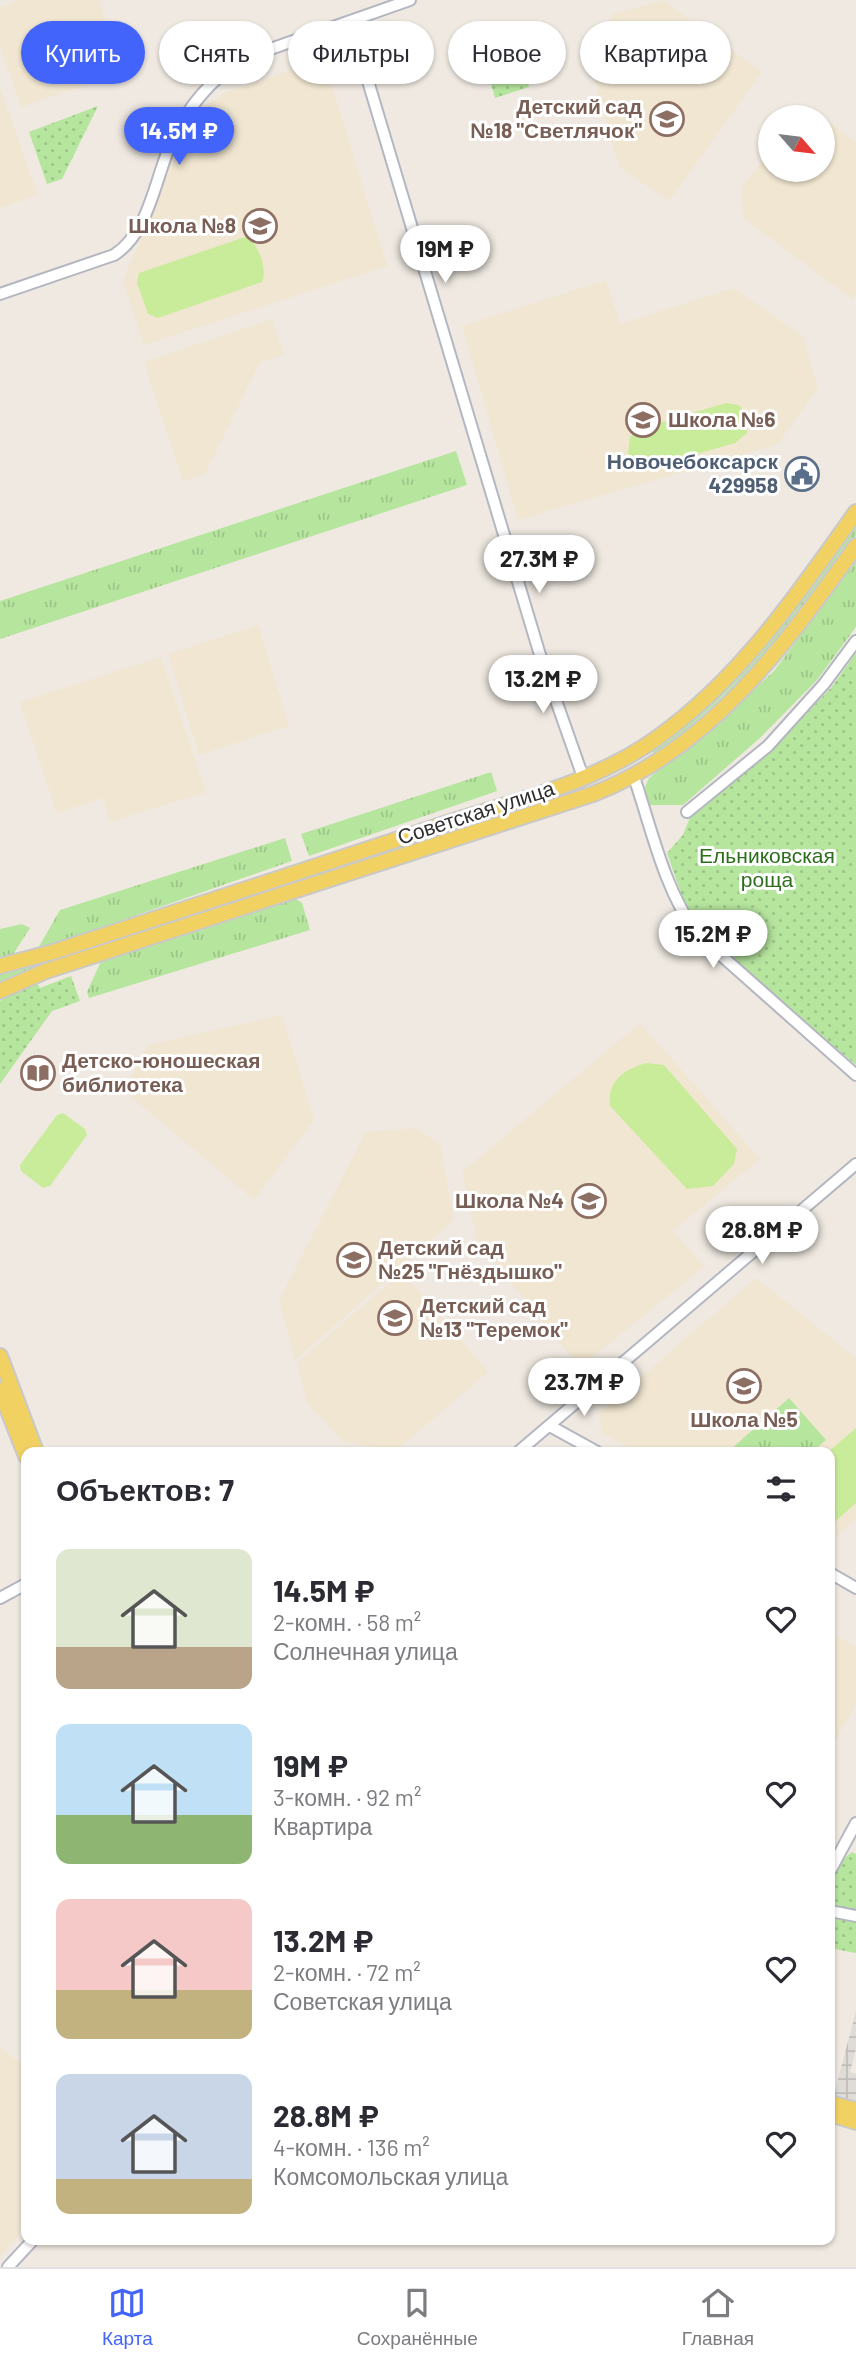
<!DOCTYPE html>
<html lang="ru">
<head>
<meta charset="utf-8">
<style>
  :root { --surface:#fff; --page:#f2f2f3; --text:#2b2b33; --muted:#7c7c81; --line:#e1e1e2; --accent:#4264fb }
  body { margin:0; font-family:Barlow,sans-serif; background:var(--page); color:var(--text); height:100vh; display:flex; flex-direction:column; font-size:26px; white-space:nowrap }
  * { box-sizing:border-box; margin:0 }
  p { font-size:23px; color:var(--muted) }
  .icon { flex:none; width:38px; height:38px; fill:none; stroke:currentColor; stroke-width:2; stroke-linecap:round; stroke-linejoin:round }
  .map { position:relative; flex:1; overflow:hidden }
  .side { position:absolute; left:21px; top:1447px; width:814px; height:798px; display:flex; flex-direction:column; background:var(--surface); border-radius:14px; box-shadow:0 2px 5px #0004 }
  .side>* { flex:none }
  .hud { position:absolute; left:21px; top:21px; width:816px; height:63px; display:flex; gap:14px }
  .needle { width:46px; rotate:118deg }
  .tools { position:absolute; left:758px; top:105px; display:grid; gap:14px }
  .tools a { display:grid; place-items:center; width:77px; height:77px; border-radius:50%; background:var(--surface); box-shadow:0 2px 5px #0004; font-size:35px }
  .price { position:absolute; translate:-50% -60px; padding:0 16px; border-radius:24px; background:#fff; color:#222; font-size:23px; line-height:46px; filter:drop-shadow(0 2px 4px #0008) }
  .price::after { content:''; position:absolute; left:50%; top:42px; width:21px; height:16px; margin-left:-10px; background:inherit; clip-path:polygon(0 0,100% 0,50% 100%) }
  .price.on { background:var(--accent); color:#fff }
  ul { padding:0; list-style:none }
  li { display:flex; align-items:center; gap:21px; height:175px; padding:0 35px }
  li span { display:grid; place-items:center; flex:none; width:196px; height:140px; border-radius:14px; color:#555 }
  li>.icon { margin-inline-start:auto }
  span .icon { width:84px; height:84px; fill:#fffc; stroke-width:1 }
  li b { font-size:30px }
  h2 { display:flex; justify-content:space-between; align-items:center; height:84px; padding:0 35px; font-size:30px }
  .chip { padding:0 24px; border-radius:32px; background:var(--surface); box-shadow:0 2px 5px #0004; font-size:24px; line-height:63px }
  .chip.on { background:var(--accent); color:#fff }
  .menu { display:flex; justify-content:space-around; align-items:center; height:98px; border-top:2px solid var(--line); background:var(--surface); font-size:19px; color:var(--muted) }
  .menu a { display:grid; justify-items:center; gap:4px }
  .menu .on { color:var(--accent) }
  .map>svg:first-child { display:block }
</style>
</head>
<body>
<div class="map">
<svg width="856" height="2267" viewBox="0 0 856 2267">
  <defs>
    <pattern id="grass-tufts" width="24" height="20" patternUnits="userSpaceOnUse" patternTransform="scale(1.75)"><rect width="24" height="20" fill="#b6e59e"/><path d="M3 7l-1-3M5 7V3M7 7l1-3M15 17l-1-3M17 17v-4M19 17l1-3" fill="none" stroke="#9dc588"/></pattern>
    <pattern id="park-dots" width="8" height="8" patternUnits="userSpaceOnUse" patternTransform="scale(1.75)"><rect width="8" height="8" fill="#b6e59e"/><path d="M2 2h.1M6 6h.1" fill="none" stroke="#9dc588" stroke-width="1.8" stroke-linecap="round"/></pattern>
    <pattern id="plaza-grid" width="8" height="8" patternUnits="userSpaceOnUse" patternTransform="scale(1.75)"><rect width="8" height="8" fill="#dfdcd8"/><path d="M0 4h8M4 0v8" fill="none" stroke="#c0bdba"/></pattern>
  </defs>
  <rect width="100%" height="100%" fill="#efe9e1"/>
  <path fill="#f0e6d1" d="M 20,0 L 99,0 L 117,55 L 98,81 L 21,107 L 0,47 L 0,7 Z
    M 663,0 L 762,72 L 669,201 L 619,167 L 587,52 L 614,14 Z
    M 324,59 L 387,266 L 144,345 L 123,281 L 188,124 L 202,107 L 227,92 Z
    M 0,88 L 38,195 L 0,208 Z
    M 823,118 L 856,142 L 856,293 L 852,299 L 743,218 L 742,188 L 770,150 L 770,170 L 822,170 Z
    M 606,280 L 620,324 L 733,288 L 803,336 L 818,388 L 778,444 L 518,520 L 462,326 Z
    M 272,319 L 284,355 L 260,362 L 205,474 L 183,481 L 144,362 Z
    M 258,625 L 289,726 L 199,755 L 168,654 Z
    M 161,657 L 206,792 L 110,822 L 103,798 L 57,813 L 20,702 Z
    M 282,1015 L 314,1120 L 254,1200 L 124,1091 L 148,1045 Z
    M 640,1023 L 760,1159 L 673,1231 L 704,1267 L 580,1367 L 477,1241 L 462,1172 Z
    M 415,1128 L 440,1144 L 454,1220 L 295,1360 L 279,1300 L 366,1132 Z
    M 402,1272 L 488,1372 L 397,1450 L 344,1442 L 307,1403 L 297,1363 Z
    M 756,1278 L 856,1358 L 856,1519 L 830,1543 L 830,1452 L 638,1452 L 603,1434 L 599,1413 Z
    M 830,1632 L 856,1647 L 856,1704 L 830,1751 Z
    M 0,2047 L 26,2068 L 26,2226 L 0,2257 Z"/>
  <path fill="url(#grass-tufts)" d="M 456,451 L 467,485 L 0,639 L 0,601 Z
    M 856,527 L 856,536 C 797,619 736,694 654,755 L 652,750 C 738,683 792,615 856,527 Z
    M 856,561 L 856,627 L 817,680 L 760,738 L 683,805 L 649,805 L 645,787 L 649,778 L 732,710 L 774,671 Z
    M 491,772 L 497,791 L 309,856 L 301,834 Z
    M 543,798 L 545,803 L 311,880 L 309,875 Z
    M 285,838 L 292,861 L 37,950 L 60,910 Z
    M 292,896 L 302,903 L 310,930 L 89,998 L 87,992 L 102,959 Z
    M 241,897 L 242,902 L 34,969 L 0,984 L 0,971 L 18,970 Z
    M 22,924 L 30,928 L 12,956 L 0,959 L 0,929 Z
    M 789,1398 L 826,1440 L 812,1452 L 734,1452 L 731,1449 Z"/>
  <path fill="url(#park-dots)" d="M 518,49 L 529,87 L 495,98 L 484,59 Z
    M 98,106 L 62,179 L 47,184 L 29,132 Z
    M 856,653 L 856,1065 L 708,940 L 684,902 L 667,853 L 683,835 L 691,815 L 767,754 L 831,688 Z
    M 71,976 L 80,1001 L 52,1011 L 0,1084 L 0,1001 L 36,981 L 40,988 Z
    M 852,1852 L 856,1854 L 856,1953 L 830,1948 C 830,1913 821,1875 852,1852 Z"/>
  <path fill="#c9ec9a" d="M 245,237 C 258,240 268,271 262,282 L 158,318 L 148,314 L 137,283 L 139,273 Z
    M 726,403 L 739,405 L 749,417 L 747,433 L 735,443 L 652,467 L 638,465 L 628,453 L 630,437 L 642,428 Z
    M 647,1063 L 664,1065 L 737,1149 L 734,1164 L 713,1186 L 687,1189 L 610,1106 C 607,1081 624,1069 647,1063 Z
    M 63,1113 L 85,1129 L 87,1135 L 50,1186 L 43,1188 L 21,1171 L 20,1165 L 57,1115 Z
    M 856,1428 L 856,1503 L 830,1526 L 828,1452 Z"/>
  <path fill="url(#plaza-grid)" d="M 856,2011 L 856,2049 L 850,2072 L 856,2074 L 856,2104 L 833,2098 Z"/>
  <g fill="none" stroke-linecap="round" stroke-linejoin="round">
    <g stroke="#b4b7c1" stroke-width="14">
      <path id="minor" d="M 350,21 L 540,655 L 583,777
        M 0,294 L 114,255 C 150,232 155,177 172,141 C 188,106 210,81 242,59 L 410,0
        M 634,777 C 652,830 664,889 697,934 L 856,1075
        M 687,812 L 768,746 L 824,684 L 856,641
        M 550,1426 L 597,1452
        M 518,1452 L 856,1164
        M 830,1573 L 856,1588
        M 0,1598 L 26,1584
        M 830,1871 L 856,1823
        M 830,1911 L 856,1916
        M 8,2267 L 33,2240"/>
    </g>
    <g stroke="#c9c9c9" stroke-width="18">
      <path id="major" d="M 0,966 L 53,952 C 179,911 306,870 432,828 C 507,803 592,785 657,738 C 740,679 798,594 856,512
        M 0,991 L 46,971 L 593,794 C 710,749 785,645 856,546
        M 0,1356 L 36,1452
        M 0,1390 L 26,1456
        M 830,2103 L 856,2110
        M 830,2114 L 856,2122"/>
    </g>
    <use href="#minor" stroke="#fff" stroke-width="10"/>
    <use href="#major" stroke="#f2d163" stroke-width="14"/>
  </g>
  <defs>
    <g id="school-ring" transform="scale(1.75)"><circle r="9.5" fill="#fff" stroke="#8d6e63" stroke-width="1.5"/><path d="M0-5L7-2L0 1L-7-2ZM-4 1L0 2.5L4 1V4Q0 6-4 4Z" fill="#8d6e63"/></g>
    <g id="civic-ring" transform="scale(1.75)"><circle r="9.5" fill="#fff" stroke="#5c6f8a" stroke-width="1.5"/><path d="M-.6-6.5H3V-4.5H.6V-3L4-1V1h2V6H-6V1h2V-1L-.6-3ZM-1.2 2.5V6h2.4V2.5Z" fill="#5c6f8a"/></g>
    <g id="library-ring" transform="scale(1.75)"><circle r="9.5" fill="#fff" stroke="#8d6e63" stroke-width="1.5"/><path d="M-6-4Q-3-5.5-.7-3.5V5Q-3 3-6 4ZM6-4Q3-5.5 .7-3.5V5Q3 3 6 4Z" fill="#8d6e63"/></g>
  </defs>
  <g fill-rule="evenodd">
    <use href="#school-ring" x="667" y="119"/>
    <use href="#school-ring" x="260" y="226"/>
    <use href="#school-ring" x="643" y="420"/>
    <use href="#civic-ring" x="802" y="474"/>
    <use href="#library-ring" x="38" y="1073"/>
    <use href="#school-ring" x="589" y="1201"/>
    <use href="#school-ring" x="354" y="1260"/>
    <use href="#school-ring" x="395" y="1318"/>
    <use href="#school-ring" x="744" y="1386"/>
  </g>
  <g text-anchor="middle" stroke-width="6" stroke-linejoin="round" paint-order="stroke">
    <g font-size="21" font-weight="bold" fill="#785e54" stroke="#fff" text-anchor="start">
      <text x="642" y="114" text-anchor="end">Детский сад<tspan x="642" dy="24">№18 "Светлячок"</tspan></text>
      <text x="236" y="233" text-anchor="end">Школа №8</text>
      <text x="668" y="427">Школа №6</text>
      <text x="62" y="1068">Детско-юношеская<tspan x="62" dy="24">библиотека</tspan></text>
      <text x="564" y="1208" text-anchor="end">Школа №4</text>
      <text x="378" y="1255">Детский сад<tspan x="378" dy="24">№25 "Гнёздышко"</tspan></text>
      <text x="420" y="1313">Детский сад<tspan x="420" dy="24">№13 "Теремок"</tspan></text>
      <text x="744" y="1427" text-anchor="middle">Школа №5</text>
    </g>
    <g font-size="21" font-weight="bold" fill="#4e5e75" stroke="#fff" text-anchor="end">
      <text x="778" y="469">Новочебоксарск<tspan x="778" dy="24">429958</tspan></text>
    </g>
    <g font-size="21" fill="#2e2e2e" stroke="#fff">
      <text transform="translate(476 813) rotate(-18)" y="7">Советская улица</text>
    </g>
    <g font-size="21" fill="#2c6e1b" stroke="#fff">
      <text x="767" y="863">Ельниковская<tspan x="767" dy="24">роща</tspan></text>
    </g>
  </g>
</svg>
<div class="tools">
<a><svg class="needle" viewBox="-14 -14 28 28"><path d="M0-13l5 13h-10z" fill="#e53935"/><path d="M0 13l5-13h-10z" fill="#7c7c81"/></svg></a>
</div>
<b class="price on" style="left:179px;top:167px">14.5M ₽</b>
<b class="price" style="left:445px;top:285px">19M ₽</b>
<b class="price" style="left:539px;top:595px">27.3M ₽</b>
<b class="price" style="left:543px;top:715px">13.2M ₽</b>
<b class="price" style="left:713px;top:970px">15.2M ₽</b>
<b class="price" style="left:762px;top:1266px">28.8M ₽</b>
<b class="price" style="left:584px;top:1418px">23.7M ₽</b>
<div class="hud">
<a class="chip on">Купить</a>
<a class="chip">Снять</a>
<a class="chip">Фильтры</a>
<a class="chip">Новое</a>
<a class="chip">Квартира</a>
</div>
<section class="side">
<h2>Объектов: 7<svg class="icon" aria-label="filters" viewBox="0 0 24 24"><path d="M4 7h16M4 17h16"/><circle cx="9" cy="7" r="2"/><circle cx="15" cy="17" r="2"/></svg></h2>
<ul>
<li><span style="background:linear-gradient(#dfe7d0 70%,#b9a48a 0)"><svg class="icon" aria-label="home" viewBox="0 0 24 24"><path d="M3 11l9-7 9 7M6 9v11h12V9"/></svg></span><div><b>14.5M ₽</b><p>2-комн. · 58 m²</p><p>Солнечная улица</p></div><svg class="icon" aria-label="heart" viewBox="0 0 24 24"><path d="M12 20l-8-8c-3-5 5-10 8-4 3-6 11-1 8 4z"/></svg></li>
<li><span style="background:linear-gradient(#bfe0f5 65%,#8fb573 0)"><svg class="icon" aria-label="home" viewBox="0 0 24 24"><path d="M3 11l9-7 9 7M6 9v11h12V9"/></svg></span><div><b>19M ₽</b><p>3-комн. · 92 m²</p><p>Квартира</p></div><svg class="icon" aria-label="heart" viewBox="0 0 24 24"><path d="M12 20l-8-8c-3-5 5-10 8-4 3-6 11-1 8 4z"/></svg></li>
<li><span style="background:linear-gradient(#f6c9c9 65%,#c2b280 0)"><svg class="icon" aria-label="home" viewBox="0 0 24 24"><path d="M3 11l9-7 9 7M6 9v11h12V9"/></svg></span><div><b>13.2M ₽</b><p>2-комн. · 72 m²</p><p>Советская улица</p></div><svg class="icon" aria-label="heart" viewBox="0 0 24 24"><path d="M12 20l-8-8c-3-5 5-10 8-4 3-6 11-1 8 4z"/></svg></li>
<li><span style="background:linear-gradient(#c9d6e8 75%,#c2b280 0)"><svg class="icon" aria-label="home" viewBox="0 0 24 24"><path d="M3 11l9-7 9 7M6 9v11h12V9"/></svg></span><div><b>28.8M ₽</b><p>4-комн. · 136 m²</p><p>Комсомольская улица</p></div><svg class="icon" aria-label="heart" viewBox="0 0 24 24"><path d="M12 20l-8-8c-3-5 5-10 8-4 3-6 11-1 8 4z"/></svg></li>
</ul>
</section>
</div>
<nav class="menu">
<a class="on"><svg class="icon" aria-label="map" viewBox="0 0 24 24"><path d="M3 6l6-2 6 2 6-2v14l-6 2-6-2-6 2zM9 4v14M15 6v14"/></svg>Карта</a>
<a><svg class="icon" aria-label="saved" viewBox="0 0 24 24"><path d="M7 4h10v16l-5-4-5 4z"/></svg>Сохранённые</a>
<a><svg class="icon" aria-label="home" viewBox="0 0 24 24"><path d="M3 11l9-7 9 7M6 9v11h12V9"/></svg>Главная</a>
</nav>
</body>
</html>
